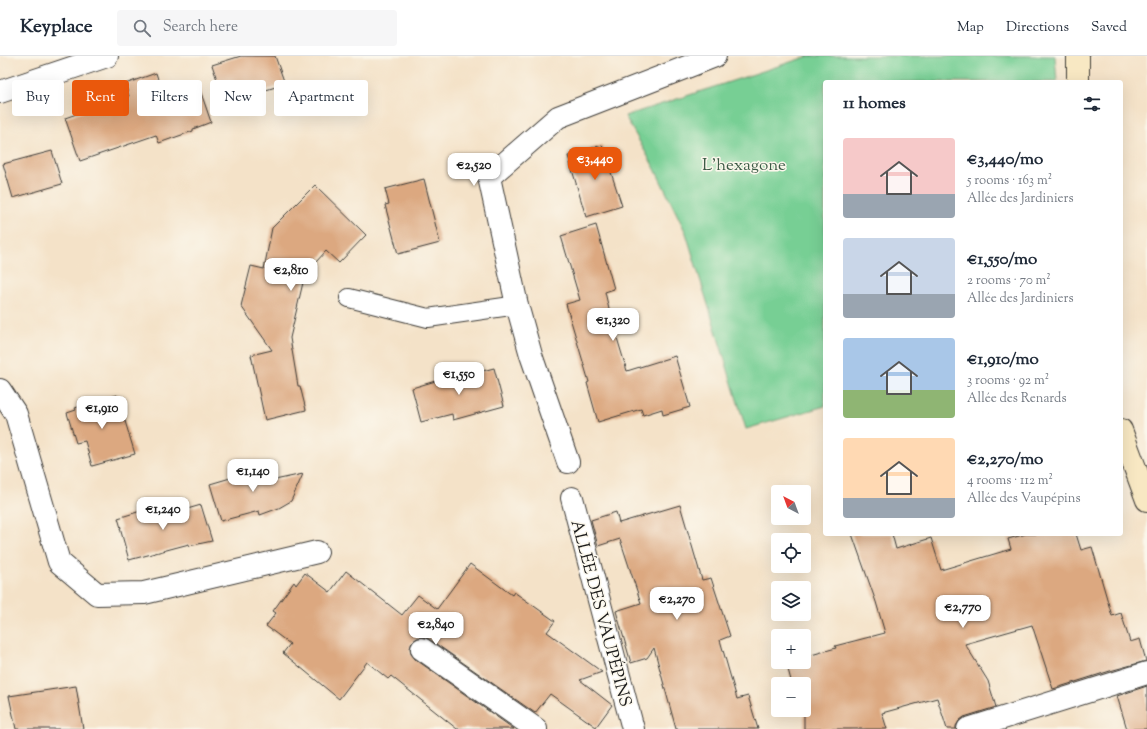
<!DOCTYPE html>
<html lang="en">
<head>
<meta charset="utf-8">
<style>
  :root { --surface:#fff; --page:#f6f6f7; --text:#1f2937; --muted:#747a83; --line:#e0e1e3; --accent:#ea580c }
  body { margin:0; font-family:"Sorts Mill Goudy",serif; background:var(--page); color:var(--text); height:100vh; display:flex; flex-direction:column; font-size:15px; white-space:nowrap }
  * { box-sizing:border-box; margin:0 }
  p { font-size:13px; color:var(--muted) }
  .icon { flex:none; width:22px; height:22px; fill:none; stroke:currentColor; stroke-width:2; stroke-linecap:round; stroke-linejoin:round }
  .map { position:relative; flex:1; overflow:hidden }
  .side { position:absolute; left:823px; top:24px; width:300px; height:456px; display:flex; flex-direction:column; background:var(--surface); border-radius:4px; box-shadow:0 4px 16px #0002 }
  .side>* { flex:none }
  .guide { position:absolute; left:12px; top:24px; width:380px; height:36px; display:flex; gap:8px }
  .needle { width:26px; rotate:319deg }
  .buttons { position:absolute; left:771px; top:429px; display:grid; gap:8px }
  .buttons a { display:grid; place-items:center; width:40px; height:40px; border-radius:4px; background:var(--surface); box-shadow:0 4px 16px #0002; font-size:20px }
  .price { position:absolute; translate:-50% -34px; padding:0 9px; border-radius:8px; background:#fff; color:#222; font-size:13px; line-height:26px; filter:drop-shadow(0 1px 2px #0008) }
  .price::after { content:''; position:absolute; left:50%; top:24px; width:12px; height:9px; margin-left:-6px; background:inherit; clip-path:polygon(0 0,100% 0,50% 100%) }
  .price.on { background:var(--accent); color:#fff }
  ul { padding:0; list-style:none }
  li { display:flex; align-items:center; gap:12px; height:100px; padding:0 20px }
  li span { display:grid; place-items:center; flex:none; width:112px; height:80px; border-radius:4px; color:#555 }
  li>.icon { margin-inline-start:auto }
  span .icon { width:48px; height:48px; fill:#fffc; stroke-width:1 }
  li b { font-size:17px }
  h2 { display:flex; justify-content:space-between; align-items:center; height:48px; padding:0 20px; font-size:17px }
  .pill { padding:0 14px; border-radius:4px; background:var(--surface); box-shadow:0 4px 16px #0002; font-size:14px; line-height:36px }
  .pill.on { background:var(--accent); color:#fff }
  header { display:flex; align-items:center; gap:24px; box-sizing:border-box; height:56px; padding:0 20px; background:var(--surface); border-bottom:1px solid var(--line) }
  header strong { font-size:19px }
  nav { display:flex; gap:22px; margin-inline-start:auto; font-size:14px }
  .search { width:280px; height:36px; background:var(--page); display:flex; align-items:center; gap:10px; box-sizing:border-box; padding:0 14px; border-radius:4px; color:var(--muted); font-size:15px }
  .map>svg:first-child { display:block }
</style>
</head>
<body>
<header>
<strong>Keyplace</strong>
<div class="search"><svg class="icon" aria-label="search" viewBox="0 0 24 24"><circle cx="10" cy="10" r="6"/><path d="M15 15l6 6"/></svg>Search here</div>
<nav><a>Map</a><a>Directions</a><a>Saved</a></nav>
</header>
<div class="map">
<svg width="1147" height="673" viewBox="0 0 1147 673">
  <rect width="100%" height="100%" fill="#fbf7ec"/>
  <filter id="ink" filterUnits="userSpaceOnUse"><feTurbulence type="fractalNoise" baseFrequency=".025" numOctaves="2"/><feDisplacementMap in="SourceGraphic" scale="8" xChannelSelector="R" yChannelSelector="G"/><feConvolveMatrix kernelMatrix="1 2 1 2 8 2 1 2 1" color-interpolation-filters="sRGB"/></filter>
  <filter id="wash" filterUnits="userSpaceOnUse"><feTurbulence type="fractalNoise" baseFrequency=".012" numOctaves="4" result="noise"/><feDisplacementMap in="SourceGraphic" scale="16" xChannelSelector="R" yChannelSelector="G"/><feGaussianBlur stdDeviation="0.9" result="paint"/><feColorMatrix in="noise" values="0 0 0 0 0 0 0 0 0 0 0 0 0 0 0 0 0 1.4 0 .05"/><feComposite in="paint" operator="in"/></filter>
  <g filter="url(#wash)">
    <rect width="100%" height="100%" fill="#f4e2c8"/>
    <path fill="#77cf94" stroke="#4a7658" d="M 809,0 L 1055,0 L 1057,26 L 825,26 L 825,350 L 746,373 L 686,177 L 655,113 L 625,60 Z"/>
    <g id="blocks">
      <path fill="#dca880" d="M 241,0 L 275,0 L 285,28 L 225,47 L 212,9 Z
        M 156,17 L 164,42 L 199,31 L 211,66 L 193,73 L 193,75 L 159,87 L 156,79 L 80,105 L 65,62 L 129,40 L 125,28 Z
        M 602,89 L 622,150 L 586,161 L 568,100 Z
        M 52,95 L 62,128 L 13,142 L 3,108 Z
        M 424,123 L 440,187 L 398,198 L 385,149 L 389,148 L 385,133 Z
        M 315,129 L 366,179 L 339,207 L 326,195 L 305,218 L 290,282 L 298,330 L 300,330 L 306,354 L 265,364 L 251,299 L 272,294 L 241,250 L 251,210 L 264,213 L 272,172 Z
        M 596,169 L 614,233 L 605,236 L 611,262 L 627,315 L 675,300 L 690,351 L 663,359 L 662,353 L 643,359 L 641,353 L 598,366 L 587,327 L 589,326 L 566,248 L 580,244 L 561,180 Z
        M 494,312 L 504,350 L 453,364 L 452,358 L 421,366 L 412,332 L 459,318 L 460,321 Z
        M 117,339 L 135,398 L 92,410 L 85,385 L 76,387 L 67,357 L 76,354 L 75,352 Z
        M 271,410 L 275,424 L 303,418 L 291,445 L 279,452 L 260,459 L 259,455 L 221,465 L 210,428 Z
        M 201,449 L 212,485 L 189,490 L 189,488 L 129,504 L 120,472 L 121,472 L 118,462 L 157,450 L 160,461 Z
        M 680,449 L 702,524 L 711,522 L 730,580 L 720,584 L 737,643 L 748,640 L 758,673 L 676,673 L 654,592 L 647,602 L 631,607 L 616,555 L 641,547 L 620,483 L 598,490 L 591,464 L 616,456 L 619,467 Z
        M 852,478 L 892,478 L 896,493 L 931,482 L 941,514 L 1011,493 L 1008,483 L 1026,478 L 1076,478 L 1081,494 L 1092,491 L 1112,560 L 1121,557 L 1130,586 L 1140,583 L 1146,605 L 1110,615 L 1053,633 L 1032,569 L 965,588 L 988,625 L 996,651 L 964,661 L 959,665 L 956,670 L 956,673 L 947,673 L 937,642 L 882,657 L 887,673 L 804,673 L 804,628 L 792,628 L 786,606 L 804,606 L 804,601 L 836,592 L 835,590 L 885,577 L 876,546 Z
        M 470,508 L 512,539 L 514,536 L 555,565 L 547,576 L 602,616 L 580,624 L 612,649 L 596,671 L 550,638 L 535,657 L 429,583 L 423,581 L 417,582 L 412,586 L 410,592 L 411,598 L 415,603 L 514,673 L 457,673 L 391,620 L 388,623 L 367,606 L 339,643 L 283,597 L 290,588 L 266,570 L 276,557 L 273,555 L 294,526 L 296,529 L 305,517 L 330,536 L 346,515 L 402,559 L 418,539 L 437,553 Z
        M 76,630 L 83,673 L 16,673 L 9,640 Z
        M 1147,630 L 1147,673 L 1127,673 L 1117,640 Z"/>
    </g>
  </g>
  <g filter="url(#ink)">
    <use href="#blocks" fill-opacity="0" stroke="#3c3a36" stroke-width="1"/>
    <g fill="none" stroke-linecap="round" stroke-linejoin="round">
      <g stroke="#3c3a36" stroke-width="20">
        <path id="lane" d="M 349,242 L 428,262 L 517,249"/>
      </g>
      <g stroke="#3c3a36" stroke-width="24">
        <path id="street" d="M 0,36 L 107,0
          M 0,334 L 16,358 L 59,506 L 97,538 L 144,537 L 317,496
          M 568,406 L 531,299 L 517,249 L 489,121 L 558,61 L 715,0
          M 572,442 L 633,673
          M 422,593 L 536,673
          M 968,673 L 1147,617"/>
      </g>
      <g stroke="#3c3a36" stroke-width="24">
        <path id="secondary" d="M 1078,0 L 1078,26
          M 1121,374 L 1147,444"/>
      </g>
      <use href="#lane" stroke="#fff" stroke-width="18"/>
      <use href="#street" stroke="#fff" stroke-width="22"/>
      <use href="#secondary" stroke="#f8e8c3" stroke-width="22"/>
    </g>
  </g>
  <g text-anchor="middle" stroke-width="3" stroke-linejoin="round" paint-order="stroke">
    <g font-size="17" fill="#3c5b46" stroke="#fbf7ec">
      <text x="744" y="114">L'hexagone</text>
    </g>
    <g font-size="17" fill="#1c1c1c" stroke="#fbf7ec">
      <text transform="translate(602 557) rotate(75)" y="6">ALLÉE DES VAUPÉPINS</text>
    </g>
  </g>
</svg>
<div class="buttons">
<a><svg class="needle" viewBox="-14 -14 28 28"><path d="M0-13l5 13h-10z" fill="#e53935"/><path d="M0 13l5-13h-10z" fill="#747a83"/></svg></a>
<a><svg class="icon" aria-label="locate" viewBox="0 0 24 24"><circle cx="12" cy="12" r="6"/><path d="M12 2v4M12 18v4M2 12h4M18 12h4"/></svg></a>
<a><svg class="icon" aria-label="layers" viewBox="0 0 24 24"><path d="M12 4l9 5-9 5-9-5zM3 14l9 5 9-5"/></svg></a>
<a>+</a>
<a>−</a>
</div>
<b class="price on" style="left:595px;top:125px">€3,440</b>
<b class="price" style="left:474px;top:131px">€2,520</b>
<b class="price" style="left:291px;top:236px">€2,810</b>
<b class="price" style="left:613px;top:286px">€1,320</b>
<b class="price" style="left:459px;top:340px">€1,550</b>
<b class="price" style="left:102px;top:374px">€1,910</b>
<b class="price" style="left:253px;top:437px">€1,140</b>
<b class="price" style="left:163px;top:475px">€1,240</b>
<b class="price" style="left:677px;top:565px">€2,270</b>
<b class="price" style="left:963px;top:573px">€2,770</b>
<b class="price" style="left:436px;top:590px">€2,840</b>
<div class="guide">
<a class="pill">Buy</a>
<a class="pill on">Rent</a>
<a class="pill">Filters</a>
<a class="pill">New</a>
<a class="pill">Apartment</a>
</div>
<section class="side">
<h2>11 homes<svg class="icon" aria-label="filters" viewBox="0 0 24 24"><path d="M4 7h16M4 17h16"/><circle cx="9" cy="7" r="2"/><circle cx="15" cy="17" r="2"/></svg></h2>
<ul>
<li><span style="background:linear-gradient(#f6c9c9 70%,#9aa5b1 0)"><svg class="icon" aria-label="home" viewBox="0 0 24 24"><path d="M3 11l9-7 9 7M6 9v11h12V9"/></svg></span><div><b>€3,440/mo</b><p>5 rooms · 163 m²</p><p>Allée des Jardiniers</p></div></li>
<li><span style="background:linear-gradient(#c9d6e8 70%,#9aa5b1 0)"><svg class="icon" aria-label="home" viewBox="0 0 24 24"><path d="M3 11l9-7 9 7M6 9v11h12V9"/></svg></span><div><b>€1,550/mo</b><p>2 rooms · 70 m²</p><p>Allée des Jardiniers</p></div></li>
<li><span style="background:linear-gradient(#a9c7e8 65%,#8fb573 0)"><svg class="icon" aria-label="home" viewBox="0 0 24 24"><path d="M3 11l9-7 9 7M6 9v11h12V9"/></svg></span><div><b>€1,910/mo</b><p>3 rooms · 92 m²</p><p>Allée des Renards</p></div></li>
<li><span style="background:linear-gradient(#ffd9b3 75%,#9aa5b1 0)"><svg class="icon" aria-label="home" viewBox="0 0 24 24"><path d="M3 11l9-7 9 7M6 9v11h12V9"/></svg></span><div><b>€2,270/mo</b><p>4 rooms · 112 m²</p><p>Allée des Vaupépins</p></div></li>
</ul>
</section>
</div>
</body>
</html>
